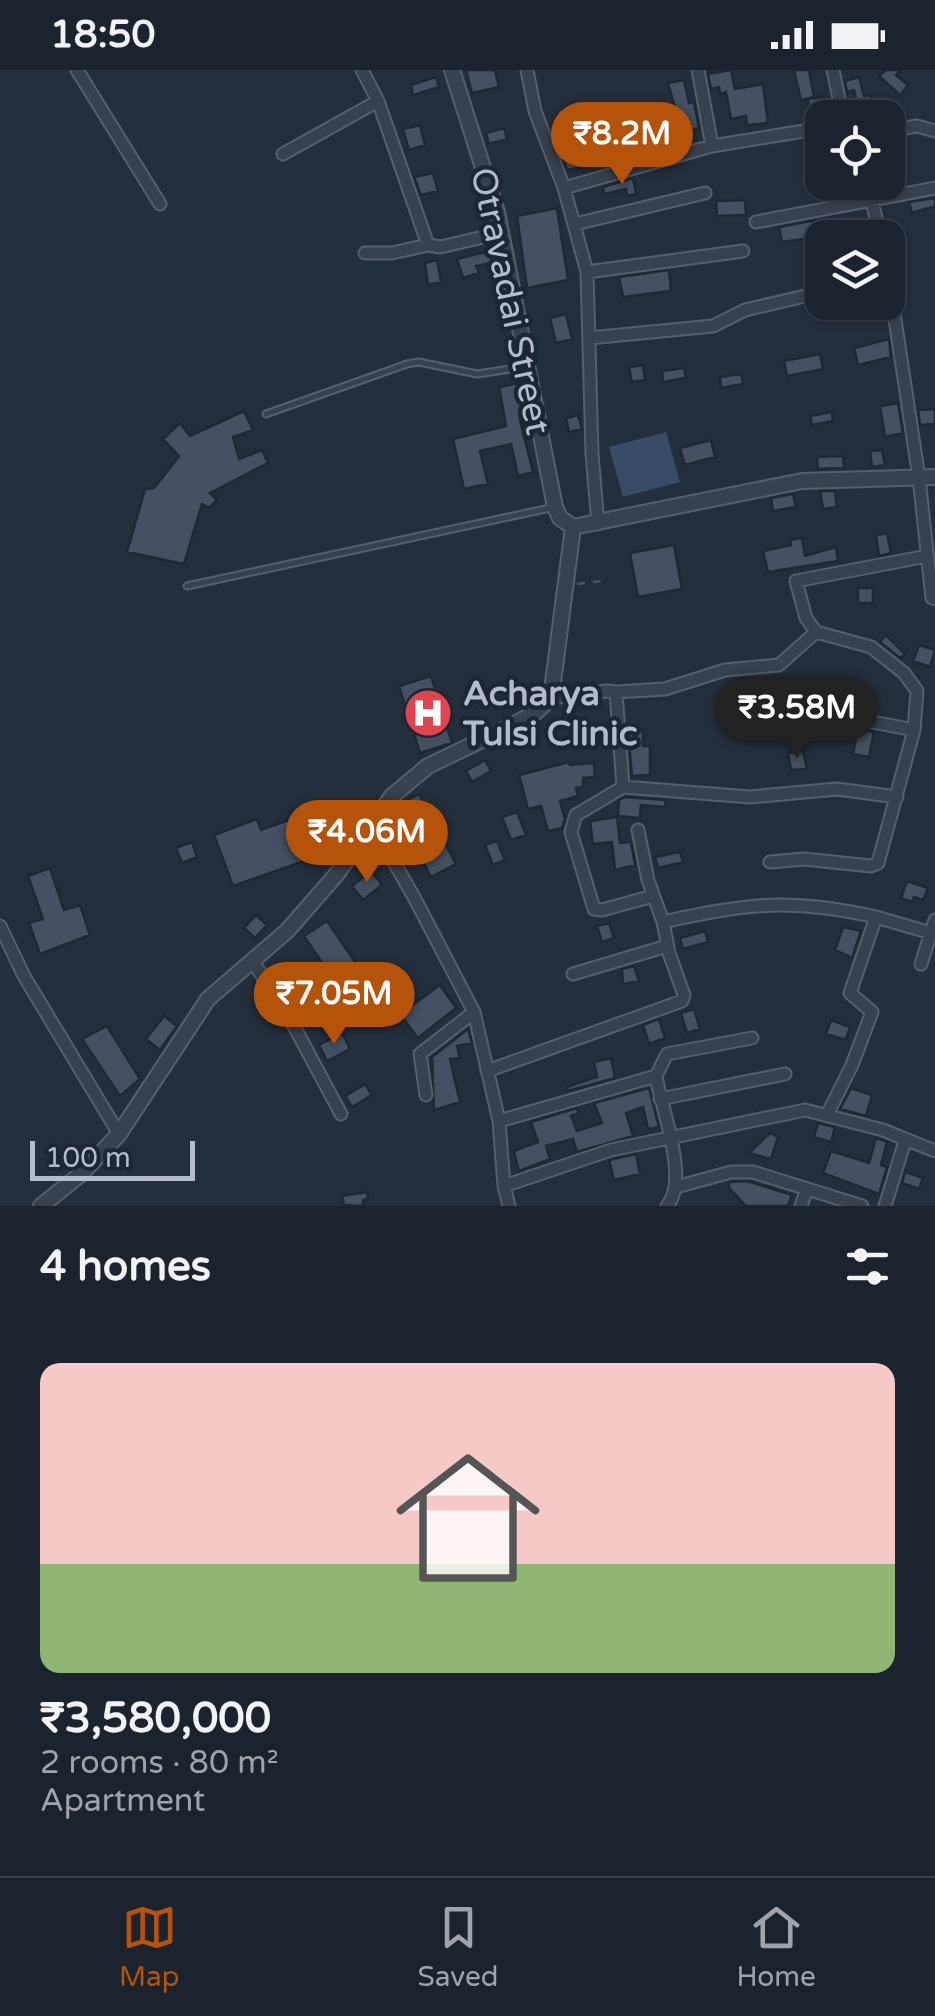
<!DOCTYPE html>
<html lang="en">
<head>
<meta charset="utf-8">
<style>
  :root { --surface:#1b232e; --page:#282f3a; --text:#f1f3f6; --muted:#a0a4aa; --line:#39404a; --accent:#b45309 }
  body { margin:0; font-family:"Varela Round",sans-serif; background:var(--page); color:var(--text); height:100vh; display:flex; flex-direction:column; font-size:38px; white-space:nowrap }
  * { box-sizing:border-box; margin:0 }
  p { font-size:32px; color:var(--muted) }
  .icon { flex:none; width:55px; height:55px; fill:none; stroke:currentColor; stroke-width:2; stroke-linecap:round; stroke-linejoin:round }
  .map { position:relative; height:1136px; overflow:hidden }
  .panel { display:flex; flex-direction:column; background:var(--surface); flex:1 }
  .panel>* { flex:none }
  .fabs { position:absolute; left:805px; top:30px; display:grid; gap:20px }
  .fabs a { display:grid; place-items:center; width:100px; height:100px; border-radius:20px; background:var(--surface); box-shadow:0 2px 8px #0004,0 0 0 2px var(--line); font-size:50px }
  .scale { position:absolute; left:30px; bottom:25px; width:165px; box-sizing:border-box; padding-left:10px; border:5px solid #b4bcc9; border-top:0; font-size:28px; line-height:35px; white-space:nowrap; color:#b4bcc9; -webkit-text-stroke:8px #1d2633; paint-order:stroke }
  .price { position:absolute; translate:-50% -85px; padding:0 22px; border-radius:35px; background:var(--accent); color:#fff; font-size:32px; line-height:65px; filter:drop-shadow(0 2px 5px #0008) }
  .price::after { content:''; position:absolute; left:50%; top:60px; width:30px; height:22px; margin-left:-15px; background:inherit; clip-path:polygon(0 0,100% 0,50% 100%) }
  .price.selected { background:#222; color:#fff }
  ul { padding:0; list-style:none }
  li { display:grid; align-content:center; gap:20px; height:530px; padding:0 40px }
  li span { display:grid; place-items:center; height:310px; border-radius:20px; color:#555 }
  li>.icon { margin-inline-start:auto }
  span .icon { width:180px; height:180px; fill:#fffc; stroke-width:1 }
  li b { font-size:42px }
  h2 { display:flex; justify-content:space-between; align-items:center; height:120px; padding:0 40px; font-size:42px }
  .status { display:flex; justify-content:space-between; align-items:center; height:70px; padding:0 50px; background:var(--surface); direction:ltr }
  .status svg { height:28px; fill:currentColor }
  .menu { display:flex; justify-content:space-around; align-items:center; height:140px; border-top:2px solid var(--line); background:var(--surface); font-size:28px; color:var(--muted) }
  .menu a { display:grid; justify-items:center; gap:5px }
  .menu .selected { color:var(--accent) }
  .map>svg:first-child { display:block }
</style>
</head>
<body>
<div class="status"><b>18:50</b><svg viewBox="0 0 49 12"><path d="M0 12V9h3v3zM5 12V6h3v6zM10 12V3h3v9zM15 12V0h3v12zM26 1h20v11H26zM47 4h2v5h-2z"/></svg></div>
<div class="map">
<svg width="935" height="1136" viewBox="0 0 935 1136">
  <rect width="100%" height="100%" fill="#242f3e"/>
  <path fill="#394c67" d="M 666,362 L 680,412 L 623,427 L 609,377 Z"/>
  <path fill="#455162" stroke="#1f2835" stroke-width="2.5" d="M 466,0 L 495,0 L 499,17 L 472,23 Z
    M 731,0 L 735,19 L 763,14 L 768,53 L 747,55 L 746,46 L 731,49 L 726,22 L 720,24 L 719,17 L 711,19 L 708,4 Z
    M 794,0 L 809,0 L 814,27 L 801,30 Z
    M 886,0 L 901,0 L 896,5 L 908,15 L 900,25 L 879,6 Z
    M 436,7 L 439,17 L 413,25 L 411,15 Z
    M 859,7 L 864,26 L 870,25 L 872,37 L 858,40 L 854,20 L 847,22 L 845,11 Z
    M 684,10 L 689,33 L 694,32 L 699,58 L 682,62 L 668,13 Z
    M 824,27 L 827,48 L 811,50 L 808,29 Z
    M 420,55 L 425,75 L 409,80 L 403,59 Z
    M 504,58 L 507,69 L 489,74 L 486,63 Z
    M 586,83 L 589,96 L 567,100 L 563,87 Z
    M 433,103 L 438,121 L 421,125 L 414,107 Z
    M 633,108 L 636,124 L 627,126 L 626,119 L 604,124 L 603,117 Z
    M 935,128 L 935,136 L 912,143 L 909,132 Z
    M 745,130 L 746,145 L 717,146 L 716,131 Z
    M 557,138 L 568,210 L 527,218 L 517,146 Z
    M 837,146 L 840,164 L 782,172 L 779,157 Z
    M 494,180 L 496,192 L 476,196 L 479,203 L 463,208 L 457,189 Z
    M 437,190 L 441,212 L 428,215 L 425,193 Z
    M 669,200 L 671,221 L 623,227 L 619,207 Z
    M 566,244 L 572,269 L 556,273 L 550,248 Z
    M 889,269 L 891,287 L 858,295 L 854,278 Z
    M 820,284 L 823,299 L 787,306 L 784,291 Z
    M 643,295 L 645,310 L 632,312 L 629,297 Z
    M 684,298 L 686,308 L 663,312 L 662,301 Z
    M 741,304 L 743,314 L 721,318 L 720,307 Z
    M 520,313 L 527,348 L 520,350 L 533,402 L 518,406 L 511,374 L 480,381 L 488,414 L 464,419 L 453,369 L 506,356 L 499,317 Z
    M 898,333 L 903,363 L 885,367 L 880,336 Z
    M 935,339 L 935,354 L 920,355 L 918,340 Z
    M 244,341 L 253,360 L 233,367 L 239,389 L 262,380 L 268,393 L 210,423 L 217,430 L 209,438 L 202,434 L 184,494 L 127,482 L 145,419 L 154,418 L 179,386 L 163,369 L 180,353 L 190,366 Z
    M 832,342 L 833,351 L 812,355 L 810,346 Z
    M 578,345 L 582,359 L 569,362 L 566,348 Z
    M 711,370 L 715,387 L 685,395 L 680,378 Z
    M 882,380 L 885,395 L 872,397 L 870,381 Z
    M 843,386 L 844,398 L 818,399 L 817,387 Z
    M 820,421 L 835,421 L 837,437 L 823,439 Z
    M 793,424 L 796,437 L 773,441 L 771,428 Z
    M 887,463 L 891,483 L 879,486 L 876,465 Z
    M 802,468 L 805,486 L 836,477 L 838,491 L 768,502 L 763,481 L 791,475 L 790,470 Z
    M 674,475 L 682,519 L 638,527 L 630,483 Z
    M 858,518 L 873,518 L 873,533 L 858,533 Z
    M 886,565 L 905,584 L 900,588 L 880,572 Z
    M 919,575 L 935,580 L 930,597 L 913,591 Z
    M 431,606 L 452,673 L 420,683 L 399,616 Z
    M 858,659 L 874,662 L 869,687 L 853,684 Z
    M 628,661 L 643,661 L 643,676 L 650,676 L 650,705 L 632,706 Z
    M 803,681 L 807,699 L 791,700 L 788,683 Z
    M 485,690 L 491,701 L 472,712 L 466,701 Z
    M 569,692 L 570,695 L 594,693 L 595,707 L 583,708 L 583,717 L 576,718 L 578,726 L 560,731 L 565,749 L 562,758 L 548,761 L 541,736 L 528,739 L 519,705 Z
    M 419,724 L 456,794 L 431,807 L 395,740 L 399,734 Z
    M 625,727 L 666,730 L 665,737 L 641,735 L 640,748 L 618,746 L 619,730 Z
    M 517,742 L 526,765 L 511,770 L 502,747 Z
    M 617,747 L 620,773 L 631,772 L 635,795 L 615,800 L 612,772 L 593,774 L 590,751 Z
    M 294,748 L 310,789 L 233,816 L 214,765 L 257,749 L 261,760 Z
    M 497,771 L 505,790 L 493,795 L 485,775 Z
    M 192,772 L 197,787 L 182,793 L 176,778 Z
    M 680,782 L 683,792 L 658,798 L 655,787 Z
    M 50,798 L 64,840 L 80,835 L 90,865 L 40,884 L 29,853 L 43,849 L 28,806 Z
    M 371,801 L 382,815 L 363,830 L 352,816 Z
    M 907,811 L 928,818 L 923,830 L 914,827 L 912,832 L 901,828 Z
    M 256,845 L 267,855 L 255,868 L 244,858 Z
    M 327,851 L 364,905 L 341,921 L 304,866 Z
    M 609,853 L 614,868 L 602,872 L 597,856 Z
    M 843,857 L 861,861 L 852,888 L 835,880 Z
    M 705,861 L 708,872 L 683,879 L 680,868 Z
    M 634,896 L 639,911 L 623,914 L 622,899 Z
    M 440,915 L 456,938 L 418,968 L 400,944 Z
    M 694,939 L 700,959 L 687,963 L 681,943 Z
    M 164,946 L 177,956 L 160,980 L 146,969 Z
    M 659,949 L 665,968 L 649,974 L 643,955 Z
    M 831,950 L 850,957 L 846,970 L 826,964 Z
    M 107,956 L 140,1009 L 120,1026 L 82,969 Z
    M 468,959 L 472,973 L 457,976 L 460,988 L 450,989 L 460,1032 L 434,1040 L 432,987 Z
    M 342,963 L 350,979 L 327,991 L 319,975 Z
    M 611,988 L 615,1008 L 568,1021 L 567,1017 L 597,1007 L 594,992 Z
    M 365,1014 L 372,1025 L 352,1037 L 345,1026 Z
    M 649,1018 L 659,1057 L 648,1059 L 643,1037 L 626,1043 L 633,1066 L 577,1082 L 573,1069 L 546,1076 L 550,1089 L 519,1101 L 514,1081 L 538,1072 L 531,1052 L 577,1038 L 579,1043 L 571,1046 L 577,1061 L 602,1053 L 594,1033 Z
    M 851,1018 L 872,1025 L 866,1046 L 840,1039 Z
    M 818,1053 L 835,1057 L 831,1072 L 814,1067 Z
    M 770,1063 L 778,1067 L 771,1089 L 749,1083 Z
    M 876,1068 L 887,1072 L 881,1095 L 887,1097 L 879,1124 L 823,1103 L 831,1081 L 869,1093 Z
    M 636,1084 L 640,1104 L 614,1110 L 609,1090 Z
    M 905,1102 L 923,1108 L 919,1119 L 902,1113 Z
    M 747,1111 L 792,1125 L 788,1136 L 746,1136 L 729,1118 L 729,1112 Z
    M 367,1122 L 368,1129 L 363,1130 L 363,1136 L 344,1135 L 342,1126 Z"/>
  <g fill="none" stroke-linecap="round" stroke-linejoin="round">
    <g stroke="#565f6c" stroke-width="9">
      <path id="service" d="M 266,344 L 407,294 L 419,292 L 477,304 L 524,297
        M 187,516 L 550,438"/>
    </g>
    <g stroke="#565f6c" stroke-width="15">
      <path id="minor" d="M 77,0 L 160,134
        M 362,0 L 378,31 L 428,175 L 440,177 L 501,163
        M 527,0 L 535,41 L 564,118 L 587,202 L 592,384 L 598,454
        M 698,0 L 712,76
        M 833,0 L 843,48
        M 888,61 L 917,56 L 935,61
        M 283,84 L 378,31
        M 867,112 L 881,168
        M 564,118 L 712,76 L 822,58
        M 756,152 L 935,118
        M 575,154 L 705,123
        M 365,183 L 392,183 L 428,175
        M 587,202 L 743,181
        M 888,203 L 919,408 L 932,528 L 935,529
        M 589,268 L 713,256 L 745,240 L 822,222
        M 616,622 L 665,619 L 725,600 L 779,595 L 816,562
        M 551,628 L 607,621 L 616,622 L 623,717
        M 731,653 L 831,644 L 914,660
        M 372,754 L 415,829 L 474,942 L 499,1051 L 504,1116 L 509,1136
        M 638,760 L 648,810 L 663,852 C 747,833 791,828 876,847 L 850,923 L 872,942 L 852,995 L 827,1045
        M 770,792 L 804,789 L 871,796 L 878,793 L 914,660 L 917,621 L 904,603 L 871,577 L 816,562 L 806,548 L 796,511 L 927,486
        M 653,826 L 602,840 L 594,839 L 571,762 L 576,745 L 623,717 L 750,727 L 837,719 L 897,727
        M 876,847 L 931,863
        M 0,856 L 24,906 L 119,1064
        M 254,893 L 295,958 L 341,1044
        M 921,894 L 935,850
        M 573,904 L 667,876
        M 487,1001 L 682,931 L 684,925 L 669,883 L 663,852
        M 656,1006 L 667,984 L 752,968
        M 426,1025 L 420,984 L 474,942
        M 660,1029 L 785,1004
        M 499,1051 L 656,1006 C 661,1038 690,1110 667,1136
        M 504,1116 L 611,1080 L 805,1040 L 883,1060 L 935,1081
        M 676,1117 L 731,1102 L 753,1102 L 862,1136
        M 801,1136 L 807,1119
        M 885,1136 L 905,1071"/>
    </g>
    <g stroke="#565f6c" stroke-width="18">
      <path id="tertiary" d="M 452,0 L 497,142 L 555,437 L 560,448 L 573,457
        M 41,1136 L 81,1104 L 119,1064 L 208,929 L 287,861 L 336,805 L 392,726 L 428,696 L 513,655 L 536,642 L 551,628 L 573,457 L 802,411 L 935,407"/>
    </g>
    <path stroke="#44595c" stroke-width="2.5" stroke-dasharray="8 8" stroke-linecap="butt" d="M 577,514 L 608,510"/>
    <use href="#service" stroke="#38414e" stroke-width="5"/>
    <use href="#minor" stroke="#38414e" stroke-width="11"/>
    <use href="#tertiary" stroke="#38414e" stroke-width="14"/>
  </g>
  <defs>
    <g id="hospital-disc" transform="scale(2.5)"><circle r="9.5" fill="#e0444e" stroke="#1d2633"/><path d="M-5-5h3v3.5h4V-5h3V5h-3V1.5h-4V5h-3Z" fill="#fff"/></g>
  </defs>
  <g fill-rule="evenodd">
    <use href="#hospital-disc" x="428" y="643"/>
  </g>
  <g text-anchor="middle" stroke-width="9" stroke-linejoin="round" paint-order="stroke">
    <g font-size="35" fill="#b4bcc9" stroke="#1d2633">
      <text transform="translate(511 231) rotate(78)" y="12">Otravadai Street</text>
    </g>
    <g font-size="35" font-weight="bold" fill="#b4bcc9" stroke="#1d2633" text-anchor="start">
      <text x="463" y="635">Acharya<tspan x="463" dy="40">Tulsi Clinic</tspan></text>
    </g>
  </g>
</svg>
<div class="fabs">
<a><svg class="icon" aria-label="locate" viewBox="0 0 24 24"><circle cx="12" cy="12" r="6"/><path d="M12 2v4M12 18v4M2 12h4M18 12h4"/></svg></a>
<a><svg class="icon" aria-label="layers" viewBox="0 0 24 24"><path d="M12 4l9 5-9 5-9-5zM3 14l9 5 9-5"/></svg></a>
</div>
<div class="scale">100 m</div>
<b class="price" style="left:622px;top:117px">₹8.2M</b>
<b class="price selected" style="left:797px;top:691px">₹3.58M</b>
<b class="price" style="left:367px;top:815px">₹4.06M</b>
<b class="price" style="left:334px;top:977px">₹7.05M</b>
</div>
<section class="panel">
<h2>4 homes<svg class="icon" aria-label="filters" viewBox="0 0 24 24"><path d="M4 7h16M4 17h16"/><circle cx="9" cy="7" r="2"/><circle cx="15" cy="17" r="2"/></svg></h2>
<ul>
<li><span style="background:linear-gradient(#f6c9c9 65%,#8fb573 0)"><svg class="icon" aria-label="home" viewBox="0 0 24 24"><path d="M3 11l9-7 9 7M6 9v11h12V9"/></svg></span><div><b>₹3,580,000</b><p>2 rooms · 80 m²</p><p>Apartment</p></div></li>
</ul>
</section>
<nav class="menu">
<a class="selected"><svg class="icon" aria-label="map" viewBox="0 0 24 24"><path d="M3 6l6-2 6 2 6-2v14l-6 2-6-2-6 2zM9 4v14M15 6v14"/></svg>Map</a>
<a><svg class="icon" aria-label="saved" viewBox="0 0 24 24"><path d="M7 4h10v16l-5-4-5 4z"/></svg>Saved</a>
<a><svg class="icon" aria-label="home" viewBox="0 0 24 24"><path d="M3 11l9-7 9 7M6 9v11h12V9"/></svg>Home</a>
</nav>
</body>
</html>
